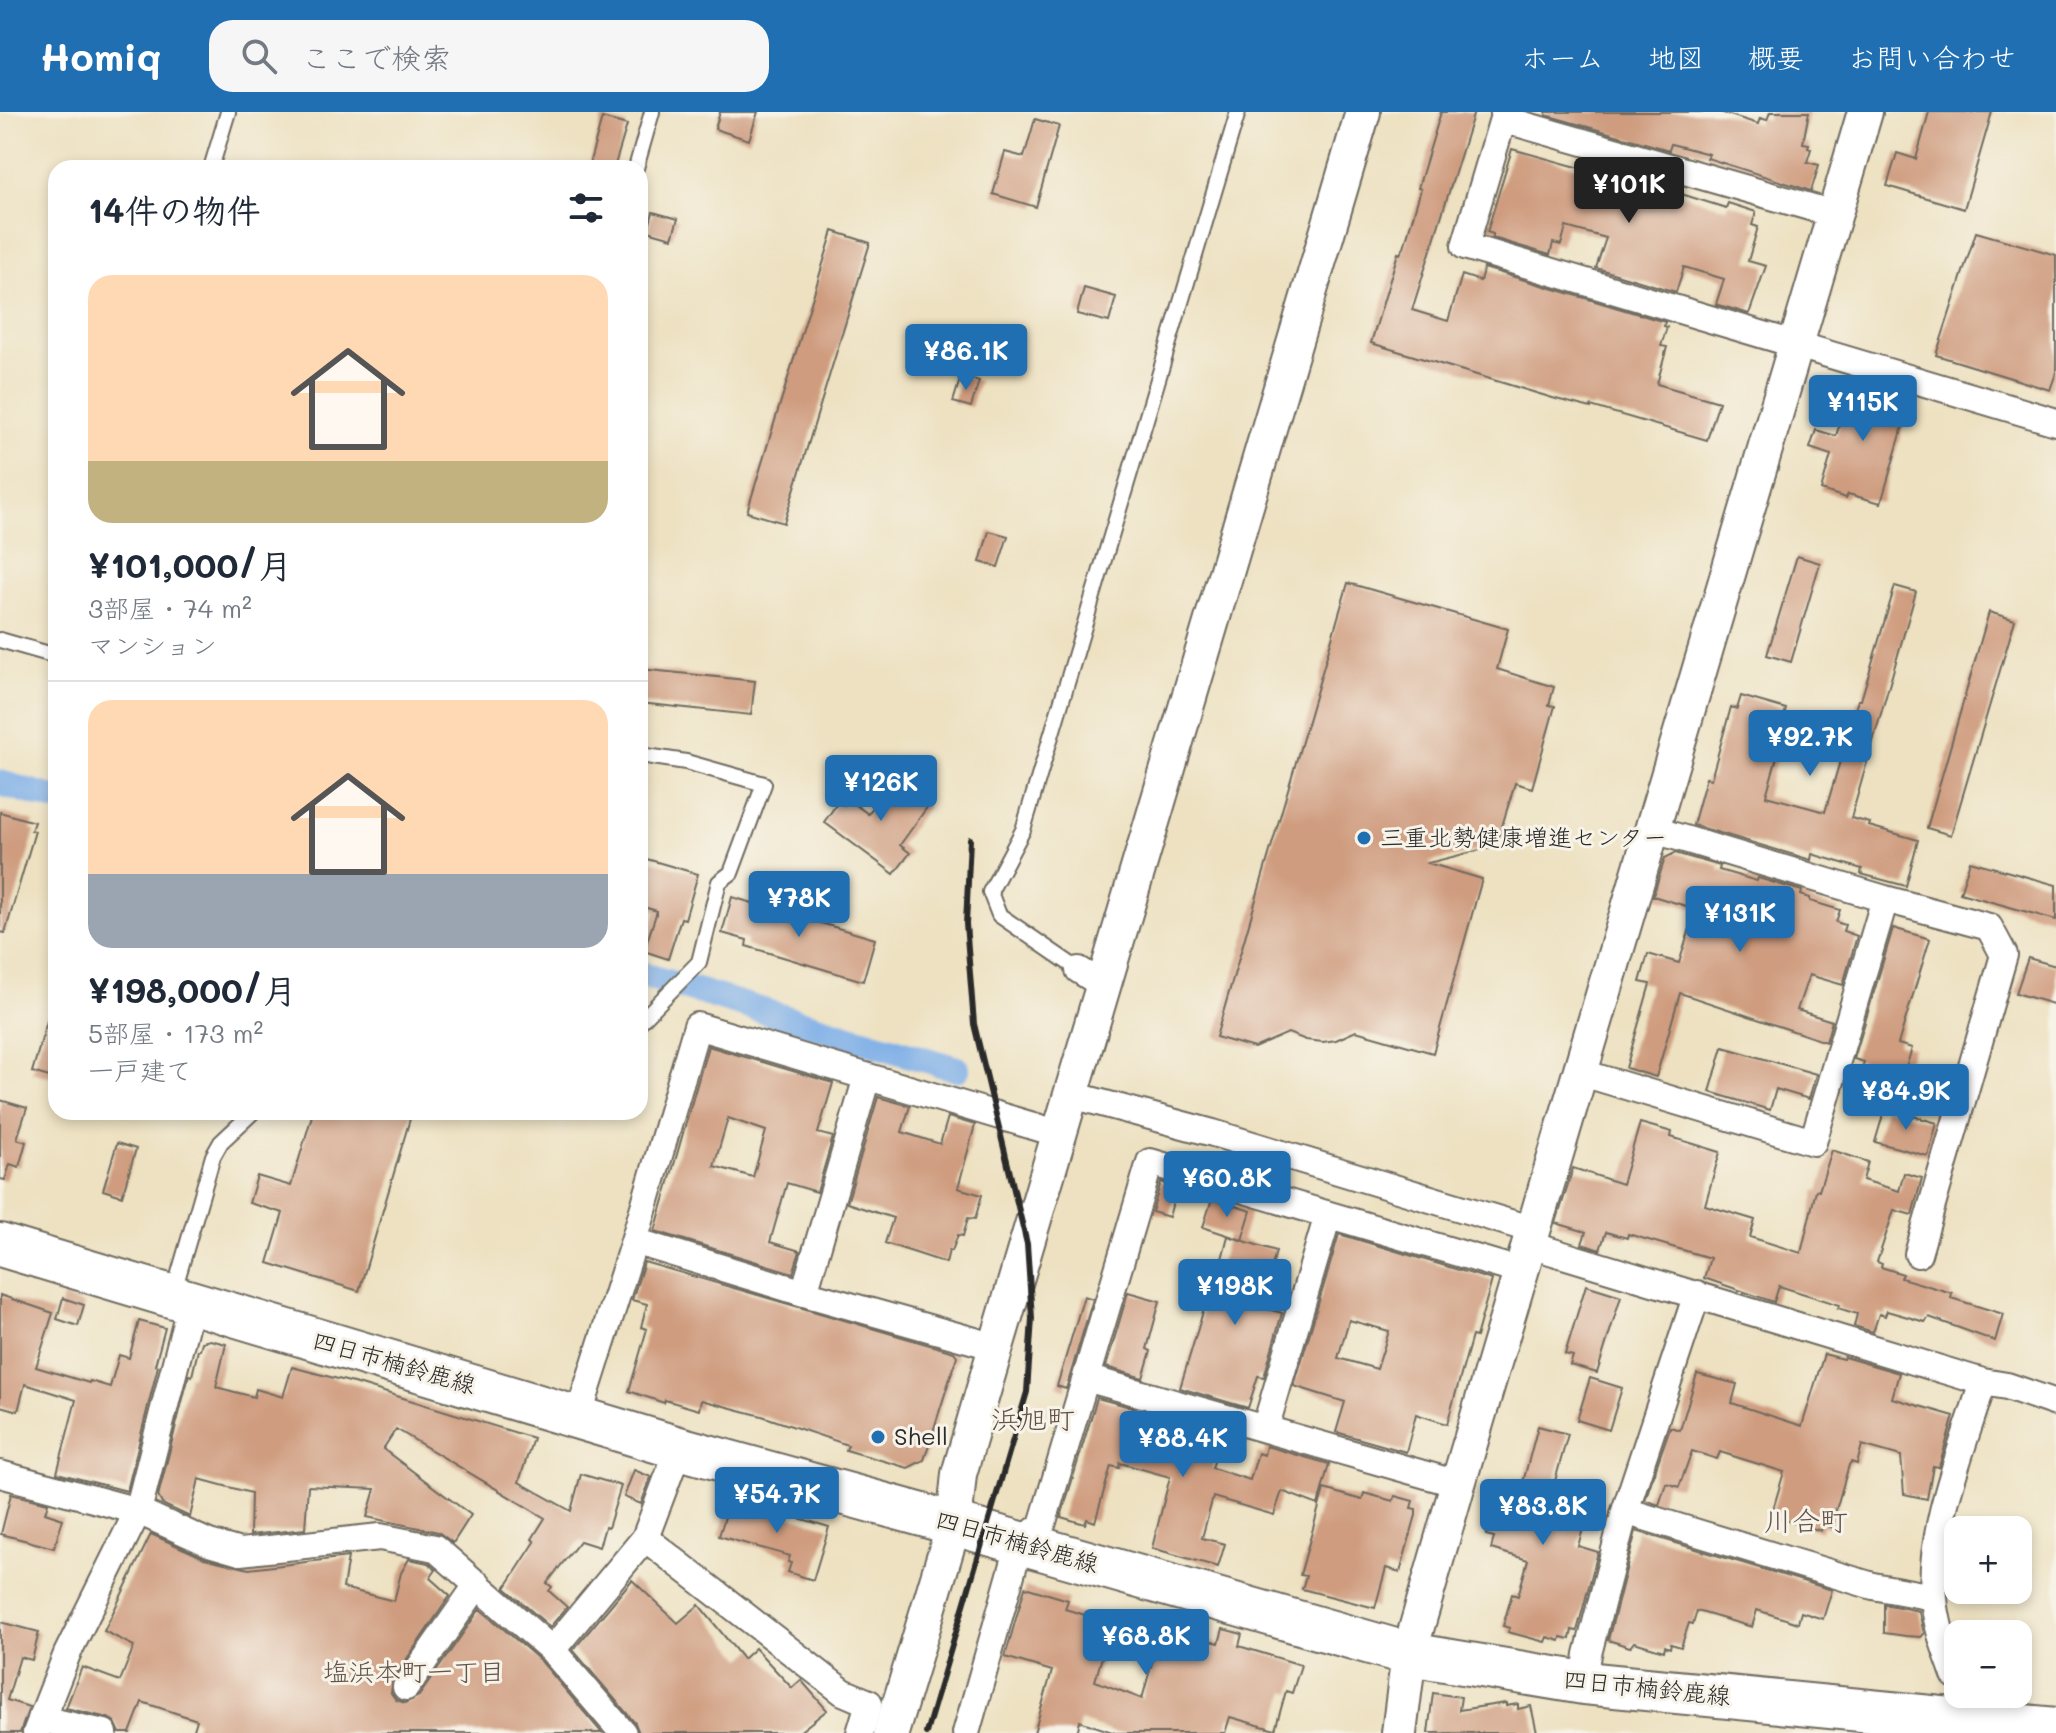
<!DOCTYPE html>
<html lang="ja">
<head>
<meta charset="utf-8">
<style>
  :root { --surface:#fff; --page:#f6f6f7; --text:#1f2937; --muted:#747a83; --line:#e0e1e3; --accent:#1f6fb2 }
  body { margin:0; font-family:Mali,"Klee One",sans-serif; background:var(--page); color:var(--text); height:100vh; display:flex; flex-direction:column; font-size:30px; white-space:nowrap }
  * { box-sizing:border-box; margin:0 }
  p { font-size:26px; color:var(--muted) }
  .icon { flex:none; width:44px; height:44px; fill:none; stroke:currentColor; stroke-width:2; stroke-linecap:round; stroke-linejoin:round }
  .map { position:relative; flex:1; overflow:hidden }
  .drawer { position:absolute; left:48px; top:48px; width:600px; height:960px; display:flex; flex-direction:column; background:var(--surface); border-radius:24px; box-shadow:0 4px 12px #0003 }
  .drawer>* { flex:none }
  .fabs { position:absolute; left:1944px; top:1404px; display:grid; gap:16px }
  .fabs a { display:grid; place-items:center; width:88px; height:88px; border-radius:16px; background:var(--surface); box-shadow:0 4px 12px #0003; font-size:40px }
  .price { position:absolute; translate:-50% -68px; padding:0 18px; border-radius:8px; background:var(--accent); color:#fff; font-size:26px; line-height:52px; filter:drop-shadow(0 2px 4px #0008) }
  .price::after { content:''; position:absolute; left:50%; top:48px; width:24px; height:18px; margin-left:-12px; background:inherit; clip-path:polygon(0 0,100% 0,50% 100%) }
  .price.current { background:#222; color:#fff }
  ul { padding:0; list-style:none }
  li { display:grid; align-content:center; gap:16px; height:424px; padding:0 40px }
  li+li { border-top:2px solid var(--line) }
  li span { display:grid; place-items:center; height:248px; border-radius:24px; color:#555 }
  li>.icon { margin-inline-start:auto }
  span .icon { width:144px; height:144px; fill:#fffc; stroke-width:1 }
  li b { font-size:34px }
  h2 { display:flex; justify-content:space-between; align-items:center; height:96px; padding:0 40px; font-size:34px }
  header { display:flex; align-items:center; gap:48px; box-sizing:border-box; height:112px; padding:0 40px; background:var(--accent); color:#fff }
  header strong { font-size:38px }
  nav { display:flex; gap:44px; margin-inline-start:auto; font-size:28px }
  .search { width:560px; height:72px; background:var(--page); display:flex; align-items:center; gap:20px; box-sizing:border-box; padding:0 28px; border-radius:24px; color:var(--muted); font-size:30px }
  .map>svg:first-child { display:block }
</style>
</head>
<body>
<header>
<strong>Homiq</strong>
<div class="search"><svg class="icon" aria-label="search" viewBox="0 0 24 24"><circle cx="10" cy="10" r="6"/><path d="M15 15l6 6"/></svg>ここで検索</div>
<nav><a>ホーム</a><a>地図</a><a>概要</a><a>お問い合わせ</a></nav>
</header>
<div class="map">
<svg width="2056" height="1621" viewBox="0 0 2056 1621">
  <rect width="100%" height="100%" fill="#f7f3e8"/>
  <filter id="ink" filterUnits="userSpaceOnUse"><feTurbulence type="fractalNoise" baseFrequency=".0125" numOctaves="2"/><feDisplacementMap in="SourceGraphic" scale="16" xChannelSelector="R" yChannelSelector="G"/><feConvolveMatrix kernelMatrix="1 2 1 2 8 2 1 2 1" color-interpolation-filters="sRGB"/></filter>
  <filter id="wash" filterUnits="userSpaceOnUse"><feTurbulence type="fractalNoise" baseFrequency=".006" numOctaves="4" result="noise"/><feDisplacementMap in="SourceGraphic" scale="32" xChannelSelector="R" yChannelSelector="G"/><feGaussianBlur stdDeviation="1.8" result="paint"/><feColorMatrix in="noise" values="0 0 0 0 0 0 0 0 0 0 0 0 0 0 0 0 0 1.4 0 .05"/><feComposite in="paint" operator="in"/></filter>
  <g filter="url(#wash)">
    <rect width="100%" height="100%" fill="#ede1c1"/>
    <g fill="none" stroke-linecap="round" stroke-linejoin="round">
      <path stroke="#7bade7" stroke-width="26" d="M 0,671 L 56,687
        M 640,862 L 957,957"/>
    </g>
    <g id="blocks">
      <path fill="#cf9c7f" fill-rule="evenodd" d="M 720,0 L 758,0 L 749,28 L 715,17 Z
        M 1441,0 L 1474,0 L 1412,198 L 1448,209 L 1462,163 L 1480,169 L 1484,156 L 1665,210 L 1664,214 L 1667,215 L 1661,234 L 1667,235 L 1657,272 L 1719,290 L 1707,328 L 1591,294 L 1591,296 L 1556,287 L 1371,231 L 1398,141 L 1400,142 L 1404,135 L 1421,77 L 1418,76 Z
        M 1546,0 L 1720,0 L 1758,12 L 1760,6 L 1767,8 L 1770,0 L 1809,0 L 1803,31 L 1809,32 L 1808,36 L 1811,37 L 1807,50 L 1819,53 L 1811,79 L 1707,46 L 1709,42 L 1671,32 L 1669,38 L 1546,3 Z
        M 1929,0 L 1992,0 L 1964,97 L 1887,74 L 1897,41 L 1916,47 Z
        M 602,6 L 627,13 L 614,56 L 588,56 Z
        M 1035,7 L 1059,14 L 1036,95 L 993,82 L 1005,40 L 1024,45 Z
        M 1512,37 L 1602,62 L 1605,53 L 1660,69 L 1659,75 L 1726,96 L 1728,91 L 1756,100 L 1752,113 L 1758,115 L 1748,149 L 1766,154 L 1749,202 L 1716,192 L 1724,167 L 1684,155 L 1676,180 L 1596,156 L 1606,126 L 1566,115 L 1561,133 L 1553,131 L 1550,143 L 1493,126 L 1493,122 L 1487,120 Z
        M 653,100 L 678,107 L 672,126 L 648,119 Z
        M 833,119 L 870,131 L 784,411 L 747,400 Z
        M 1976,120 L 2056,143 L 2056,261 L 2050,278 L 1936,243 Z
        M 1084,176 L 1116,185 L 1109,210 L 1077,202 Z
        M 961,264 L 979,269 L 971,295 L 953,290 Z
        M 1852,270 L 1911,287 L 1881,391 L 1848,382 L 1846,386 L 1821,378 L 1831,343 L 1810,336 L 1816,318 L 1836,324 Z
        M 989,419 L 1008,424 L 998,455 L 980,450 Z
        M 1797,444 L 1820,451 L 1791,550 L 1767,543 Z
        M 1348,471 L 1508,517 L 1497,557 L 1554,575 L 1549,593 L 1555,594 L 1532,676 L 1515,671 L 1496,734 L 1428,751 L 1482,767 L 1433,941 L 1356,919 L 1336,928 L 1323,930 L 1306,928 L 1288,921 L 1254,936 L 1216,925 Z
        M 1895,474 L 1916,480 L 1851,706 L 1870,711 L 1869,714 L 1918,728 L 1906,774 L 1861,762 L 1862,757 L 1812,742 L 1811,748 L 1693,713 L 1706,666 L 1711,667 L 1731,595 L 1737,597 L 1741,584 L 1786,597 L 1782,612 L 1786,613 L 1766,684 L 1825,700 L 1858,588 L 1861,588 Z
        M 1989,500 L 2015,508 L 1951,723 L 1927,716 Z
        M 640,557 L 755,569 L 751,603 L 640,591 Z
        M 901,664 L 918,675 L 913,683 L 928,694 L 900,733 L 910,741 L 894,762 L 824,710 L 839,689 L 844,693 L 848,687 L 868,702 L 892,668 L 896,671 Z
        M 0,700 L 34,710 L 31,718 L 35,719 L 5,821 L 0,820 Z
        M 1675,741 L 1720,754 L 1719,758 L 1757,769 L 1758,766 L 1802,779 L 1801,783 L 1810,786 L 1810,789 L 1840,798 L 1836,810 L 1845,813 L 1843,819 L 1857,824 L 1843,873 L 1809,863 L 1797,898 L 1832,909 L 1826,930 L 1680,881 L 1656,965 L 1626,956 L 1650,872 L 1640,870 L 1648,842 L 1679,851 L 1696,797 L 1653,784 L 1665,746 Z
        M 640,745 L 698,762 L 685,807 L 681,806 L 668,847 L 644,839 L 657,799 L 640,794 Z
        M 1970,749 L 2056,773 L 2056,808 L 1960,781 Z
        M 732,785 L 875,827 L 863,869 L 746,834 L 747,828 L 722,821 Z
        M 1893,816 L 1930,827 L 1898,932 L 1912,936 L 1905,959 L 1893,956 L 1883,987 L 1855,978 L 1864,950 L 1854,947 Z
        M 2028,846 L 2056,854 L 2056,893 L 2016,881 Z
        M 51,896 L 56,897 L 56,967 L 32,960 Z
        M 708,934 L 833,971 L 818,1021 L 833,1025 L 817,1080 L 787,1071 L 770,1130 L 800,1139 L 793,1161 L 655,1119 ZM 728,1006 L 766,1019 L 753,1065 L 714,1054 Z
        M 1723,935 L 1816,962 L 1809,987 L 1776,977 L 1770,998 L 1710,980 Z
        M 878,985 L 910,994 L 902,1020 L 940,1032 L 948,1005 L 975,1013 L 958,1076 L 982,1083 L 975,1107 L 968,1106 L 963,1124 L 958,1123 L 952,1139 L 949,1138 L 946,1151 L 885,1131 L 893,1106 L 847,1091 Z
        M 0,988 L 27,996 L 17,1027 L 26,1030 L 19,1055 L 10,1052 L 5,1068 L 0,1067 Z
        M 1885,996 L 1937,1011 L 1928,1044 L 1875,1030 Z
        M 313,1000 L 412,1000 L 359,1179 L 268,1151 L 283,1101 L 249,1091 L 257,1064 L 291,1074 Z
        M 1640,1011 L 1672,1020 L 1671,1025 L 1720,1040 L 1705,1093 L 1755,1108 L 1750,1125 L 1801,1141 L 1816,1078 L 1819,1079 L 1832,1038 L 1868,1050 L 1863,1068 L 1899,1079 L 1904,1061 L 1922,1066 L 1912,1103 L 1894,1098 L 1877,1150 L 1882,1152 L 1881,1155 L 1903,1162 L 1901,1166 L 1952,1181 L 1951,1186 L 2003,1202 L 1995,1229 L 1929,1205 L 1925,1210 L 1887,1199 L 1885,1204 L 1879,1202 L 1873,1220 L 1854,1214 L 1857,1202 L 1838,1196 L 1840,1193 L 1779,1174 L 1774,1190 L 1704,1166 L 1710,1146 L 1628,1122 L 1627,1126 L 1606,1120 L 1600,1138 L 1582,1132 L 1586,1120 L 1556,1111 L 1573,1056 L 1622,1072 Z
        M 117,1031 L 136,1037 L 122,1084 L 103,1078 Z
        M 1161,1070 L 1177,1075 L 1169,1105 L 1152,1100 Z
        M 1212,1087 L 1251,1099 L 1242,1128 L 1203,1115 Z
        M 1339,1122 L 1492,1168 L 1476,1225 L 1472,1224 L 1447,1312 L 1416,1302 L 1406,1340 L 1336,1320 L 1345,1290 L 1294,1274 ZM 1349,1208 L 1389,1219 L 1377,1257 L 1338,1246 Z
        M 1228,1124 L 1276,1139 L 1272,1154 L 1279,1156 L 1267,1197 L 1282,1201 L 1264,1265 L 1258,1264 L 1248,1296 L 1180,1276 L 1209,1180 L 1213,1181 Z
        M 644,1150 L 954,1240 L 957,1244 L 924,1348 L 908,1356 L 846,1338 L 848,1333 L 762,1304 L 701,1288 L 699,1298 L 665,1288 L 664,1291 L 629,1279 L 647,1217 L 641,1215 L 647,1192 L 632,1188 Z
        M 1586,1173 L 1621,1184 L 1597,1261 L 1570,1253 L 1573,1244 L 1565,1242 Z
        M 1128,1180 L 1160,1189 L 1147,1237 L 1151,1239 L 1143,1266 L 1106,1255 Z
        M 0,1183 L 53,1201 L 36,1255 L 89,1271 L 90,1269 L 110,1275 L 119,1243 L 129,1246 L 139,1209 L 165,1216 L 155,1253 L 158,1254 L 127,1379 L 57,1361 L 76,1288 L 25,1272 L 18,1299 L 0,1294 Z
        M 1084,1184 L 1093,1187 L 1066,1277 L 1057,1274 Z
        M 63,1186 L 84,1193 L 78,1214 L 57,1207 Z
        M 210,1228 L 226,1232 L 216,1275 L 254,1285 L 256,1277 L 283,1285 L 292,1255 L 361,1273 L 533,1326 L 519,1370 L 571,1399 L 581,1362 L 621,1374 L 608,1416 L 605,1415 L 599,1435 L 580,1429 L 547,1471 L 552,1475 L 549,1479 L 567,1495 L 550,1515 L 505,1476 L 535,1430 L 532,1427 L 545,1406 L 396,1317 L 383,1337 L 471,1403 L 453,1431 L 438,1420 L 367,1405 L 375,1377 L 308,1374 L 305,1417 L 250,1423 L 251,1381 L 199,1367 L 190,1405 L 162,1392 L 158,1384 L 189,1263 L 192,1264 L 198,1238 L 200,1238 L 202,1230 Z
        M 1824,1242 L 1843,1247 L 1844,1245 L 1899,1261 L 1892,1286 L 1954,1304 L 1939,1355 L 1933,1354 L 1927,1387 L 1904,1382 L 1901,1344 L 1862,1333 L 1857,1352 L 1851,1350 L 1849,1353 L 1831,1415 L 1822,1413 L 1821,1419 L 1771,1404 L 1784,1360 L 1720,1340 L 1717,1347 L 1692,1339 L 1679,1375 L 1666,1371 L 1659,1393 L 1645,1388 L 1670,1315 L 1680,1318 L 1697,1262 L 1737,1272 L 1732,1291 L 1802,1314 Z
        M 1590,1266 L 1622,1276 L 1609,1318 L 1577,1308 Z
        M 1097,1286 L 1134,1296 L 1129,1311 L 1183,1327 L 1184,1324 L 1192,1326 L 1195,1314 L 1217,1320 L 1212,1339 L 1217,1340 L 1212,1356 L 1250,1368 L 1258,1341 L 1264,1343 L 1266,1334 L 1329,1352 L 1318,1393 L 1282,1379 L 1274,1403 L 1213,1385 L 1202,1426 L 1225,1432 L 1218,1455 L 1152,1436 L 1170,1365 L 1120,1351 L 1119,1356 L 1111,1354 L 1095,1410 L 1087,1407 L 1085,1412 L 1061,1405 Z
        M 1538,1314 L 1568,1322 L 1550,1387 L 1585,1397 L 1582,1409 L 1585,1410 L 1578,1434 L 1598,1440 L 1577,1519 L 1572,1518 L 1570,1527 L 1561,1525 L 1560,1529 L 1547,1525 L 1545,1530 L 1508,1520 L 1510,1516 L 1503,1514 L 1512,1482 L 1518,1484 L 1528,1448 L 1491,1437 L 1494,1425 L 1486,1423 L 1502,1369 L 1522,1374 Z
        M 634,1358 L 651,1365 L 641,1392 L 624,1385 Z
        M 1324,1377 L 1362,1388 L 1364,1381 L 1393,1389 L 1395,1384 L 1413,1389 L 1411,1396 L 1416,1397 L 1416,1403 L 1400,1460 L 1386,1456 L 1375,1496 L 1302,1477 L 1306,1464 L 1300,1463 Z
        M 11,1382 L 48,1391 L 45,1401 L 63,1407 L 54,1436 L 1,1422 Z
        M 731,1386 L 829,1415 L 813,1468 L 788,1460 L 791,1451 L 788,1450 L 790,1444 L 719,1424 Z
        M 1636,1419 L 1832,1478 L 1823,1507 L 1801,1500 L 1798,1511 L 1757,1498 L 1752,1515 L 1697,1499 L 1693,1512 L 1689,1511 L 1681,1535 L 1671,1532 L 1670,1536 L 1665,1534 L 1664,1539 L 1634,1530 L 1630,1535 L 1608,1528 Z
        M 151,1422 L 204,1446 L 249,1457 L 348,1445 L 343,1476 L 394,1489 L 401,1461 L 409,1447 L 428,1451 L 436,1458 L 430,1466 L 450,1484 L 393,1567 L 391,1581 L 396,1588 L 405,1591 L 419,1584 L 480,1497 L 541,1549 L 602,1621 L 193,1621 L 197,1608 L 142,1590 L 130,1621 L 120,1621 L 115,1610 L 108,1606 L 66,1596 L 82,1555 L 120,1569 L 134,1534 L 104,1519 Z
        M 632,1468 L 678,1511 L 699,1493 L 743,1547 L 755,1536 L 792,1576 L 801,1568 L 827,1598 L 798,1621 L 639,1621 L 635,1611 L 573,1538 Z
        M 1025,1475 L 1068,1488 L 1065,1497 L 1112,1511 L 1095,1569 L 1142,1587 L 1162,1515 L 1219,1531 L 1223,1517 L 1242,1522 L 1239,1534 L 1301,1553 L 1292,1581 L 1286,1579 L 1275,1618 L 1230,1605 L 1225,1621 L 1115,1621 L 1080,1609 L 1077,1621 L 1034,1621 L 1052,1559 L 1005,1545 Z
        M 1884,1492 L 1919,1499 L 1924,1522 L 1921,1525 L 1906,1524 L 1884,1521 Z
        M 0,1510 L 39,1520 L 32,1548 L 20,1545 L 7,1588 L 29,1595 L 20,1621 L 0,1621 Z
        M 1433,1581 L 1461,1585 L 1459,1598 L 1506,1591 L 1506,1594 L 1518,1592 L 1518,1597 L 1531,1594 L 1537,1621 L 1428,1621 Z"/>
    </g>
  </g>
  <g filter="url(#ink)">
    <use href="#blocks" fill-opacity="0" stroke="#6f6b60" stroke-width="2"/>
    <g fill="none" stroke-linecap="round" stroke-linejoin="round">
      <path stroke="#c6bda3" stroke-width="26" stroke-dasharray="26 13" stroke-linecap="butt" d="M 1989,1621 L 1993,1582"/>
      <g stroke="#6f6b60" stroke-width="18">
        <path id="service" d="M 211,56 L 228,0
          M 636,56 L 652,0
          M 0,528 L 56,544
          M 640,643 L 686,650 L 764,672 L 731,761 L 719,770 L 699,850 L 640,910
          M 1079,858 L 999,803 L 990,780 L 1023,718 L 1238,0
          M 173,1182 L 213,1044 L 221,1030 L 253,1000"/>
      </g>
      <g stroke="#6f6b60" stroke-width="30">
        <path id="minor" d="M 1505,0 L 1465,134 L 2056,310
          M 1503,7 L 1834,102
          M 1885,787 L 1989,815 L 2004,843 L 1918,1142
          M 1079,858 L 1103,873
          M 1579,960 L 1813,1030 L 1885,787 L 1651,717
          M 1072,983 L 1213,1021 L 1533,1118
          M 634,1129 L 804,1181 L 996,1235
          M 1527,1132 L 1983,1270 C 1963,1335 1928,1419 1934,1486 C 1936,1513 1946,1538 1955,1563 L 1958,1563
          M 804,1181 L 867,965
          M 1086,1266 L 1458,1372
          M 1983,1270 L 2007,1274 L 2056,1291
          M 578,1305 L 634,1129 L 697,914 L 1060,1022
          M 1265,1317 L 1328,1103
          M 0,1362 L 138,1399 L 209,1431 L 240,1440 L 380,1425 L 435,1436 L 552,1538 L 623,1621
          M 1625,1399 L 1697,1182
          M 645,1426 L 843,1580 L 869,1591 L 860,1621
          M 552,1538 L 645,1426 L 679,1336
          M 1584,1571 L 1588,1542 L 1625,1399 L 1873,1474 L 1933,1485
          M 406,1575 L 478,1472
          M 41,1607 L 104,1621
          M 36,1621 L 67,1542 L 138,1399 L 191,1191
          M 966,1621 L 1020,1431 L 1042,1413 L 1150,1050 L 1519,1159"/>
      </g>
      <g stroke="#6f6b60" stroke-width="38">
        <path id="tertiary" d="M 891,1621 L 954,1412 L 959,1362 L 996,1235 L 1363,0
          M 1399,1621 L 1409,1542 L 1458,1372 L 1865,0"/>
      </g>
      <g stroke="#6f6b60" stroke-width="46">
        <path id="primary" d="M 0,1133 L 679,1336 L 926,1404 L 1409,1542 L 1584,1571 L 2056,1617"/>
      </g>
      <use href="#service" stroke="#fff" stroke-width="14"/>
      <use href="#minor" stroke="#fff" stroke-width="26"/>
      <use href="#tertiary" stroke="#fff" stroke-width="34"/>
      <use href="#primary" stroke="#fff" stroke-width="42"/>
      <path stroke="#2b2b2b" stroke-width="6" d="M 926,1621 L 1027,1280 L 1032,1206 L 1027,1132 L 974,912 L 966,812 L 970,727"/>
    </g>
  </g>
  <g fill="#1f6fb2" stroke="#f7f3e8" stroke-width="3">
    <circle cx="1364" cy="726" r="8"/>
    <circle cx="878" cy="1325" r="8"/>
  </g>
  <g text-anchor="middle" stroke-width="6" stroke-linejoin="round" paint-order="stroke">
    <g font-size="24" fill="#2b2b2b" stroke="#f7f3e8" text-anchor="start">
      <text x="1380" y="734">三重北勢健康増進センター</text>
      <text x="894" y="1333">Shell</text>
    </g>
    <g font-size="24" fill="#2b2b2b" stroke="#f7f3e8">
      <text transform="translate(394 1251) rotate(16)" y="8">四日市楠鈴鹿線</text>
      <text transform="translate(1017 1430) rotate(16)" y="8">四日市楠鈴鹿線</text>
      <text transform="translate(1647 1576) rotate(6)" y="8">四日市楠鈴鹿線</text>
    </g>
    <g font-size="26" fill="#645348" stroke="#f7f3e8">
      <text x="414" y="1569">塩浜本町一丁目</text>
    </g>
    <g font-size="28" fill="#645348" stroke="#f7f3e8">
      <text x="1033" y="1317">浜旭町</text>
      <text x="1806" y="1419">川合町</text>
    </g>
  </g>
</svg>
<div class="fabs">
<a>+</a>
<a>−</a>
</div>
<b class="price current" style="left:1629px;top:113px">¥101K</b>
<b class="price" style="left:966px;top:280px">¥86.1K</b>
<b class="price" style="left:1863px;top:331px">¥115K</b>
<b class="price" style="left:1810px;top:666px">¥92.7K</b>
<b class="price" style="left:881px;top:711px">¥126K</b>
<b class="price" style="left:799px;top:827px">¥78K</b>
<b class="price" style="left:1740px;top:842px">¥131K</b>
<b class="price" style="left:1906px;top:1020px">¥84.9K</b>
<b class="price" style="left:1227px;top:1107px">¥60.8K</b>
<b class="price" style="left:1235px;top:1215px">¥198K</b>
<b class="price" style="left:1183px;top:1367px">¥88.4K</b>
<b class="price" style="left:777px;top:1423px">¥54.7K</b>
<b class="price" style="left:1543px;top:1435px">¥83.8K</b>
<b class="price" style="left:1146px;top:1565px">¥68.8K</b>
<section class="drawer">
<h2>14件の物件<svg class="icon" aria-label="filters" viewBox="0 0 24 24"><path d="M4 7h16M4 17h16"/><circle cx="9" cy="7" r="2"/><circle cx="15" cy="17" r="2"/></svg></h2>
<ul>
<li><span style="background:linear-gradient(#ffd9b3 75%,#c2b280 0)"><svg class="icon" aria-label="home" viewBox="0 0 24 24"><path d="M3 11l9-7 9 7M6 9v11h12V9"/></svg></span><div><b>¥101,000/月</b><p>3部屋 · 74 m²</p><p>マンション</p></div></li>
<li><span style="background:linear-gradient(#ffd9b3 70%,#9aa5b1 0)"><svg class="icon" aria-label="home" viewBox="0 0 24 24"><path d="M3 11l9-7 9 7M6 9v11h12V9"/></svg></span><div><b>¥198,000/月</b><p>5部屋 · 173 m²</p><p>一戸建て</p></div></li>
</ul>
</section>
</div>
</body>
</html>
